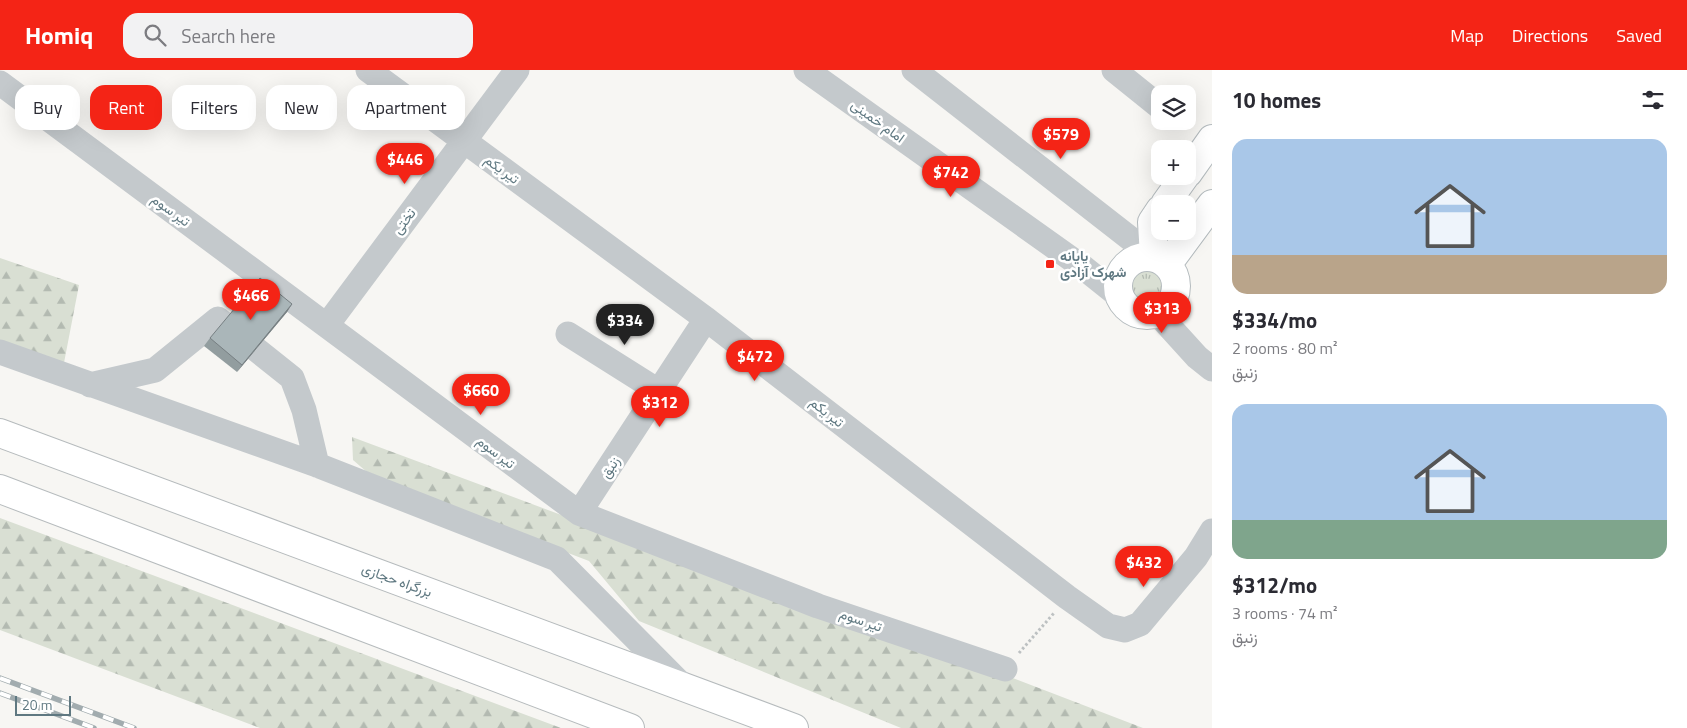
<!DOCTYPE html>
<html lang="en">
<head>
<meta charset="utf-8">
<style>
  :root { --surface:#fff; --page:#f2f2f3; --text:#2b2b33; --muted:#7c7c81; --accent:#f42416 }
  body { margin:0; font-family:"Titillium Web",Vazirmatn,sans-serif; background:var(--page); color:var(--text); height:100vh; display:flex; flex-direction:column; font-size:19px; white-space:nowrap }
  * { box-sizing:border-box; margin:0 }
  p { font-size:16px; color:var(--muted) }
  .icon { flex:none; width:28px; height:28px; fill:none; stroke:currentColor; stroke-width:2; stroke-linecap:round; stroke-linejoin:round }
  .map { position:relative; flex:1; overflow:hidden }
  .side { display:flex; flex-direction:column; background:var(--surface); width:475px }
  .side>* { flex:none }
  .banner { position:absolute; left:15px; top:15px; width:475px; height:45px; display:flex; gap:10px }
  .tools { position:absolute; left:1151px; top:15px; display:grid; gap:10px }
  .tools a { display:grid; place-items:center; width:45px; height:45px; border-radius:10px; background:var(--surface); box-shadow:0 5px 20px #0002; font-size:25px }
  .scale { position:absolute; left:15px; bottom:12px; width:56px; box-sizing:border-box; padding-left:5px; border:2px solid #5f7881; border-top:0; font-size:14px; line-height:18px; white-space:nowrap; color:#5f7881; -webkit-text-stroke:4px #fff; paint-order:stroke }
  .price { position:absolute; translate:-50% -42px; padding:0 11px; border-radius:18px; background:var(--accent); color:#fff; font-size:16px; line-height:32px; filter:drop-shadow(0 1px 2px #0008) }
  .price::after { content:''; position:absolute; left:50%; top:30px; width:15px; height:11px; margin-left:-8px; background:inherit; clip-path:polygon(0 0,100% 0,50% 100%) }
  .price.active { background:#222; color:#fff }
  ul { padding:0; list-style:none }
  li { display:grid; align-content:center; gap:10px; height:265px; padding:0 20px }
  li span { display:grid; place-items:center; height:155px; border-radius:15px; color:#555 }
  li>.icon { margin-inline-start:auto }
  span .icon { width:90px; height:90px; fill:#fffc; stroke-width:1 }
  li b { font-size:21px }
  h2 { display:flex; justify-content:space-between; align-items:center; height:60px; padding:0 20px; font-size:21px }
  .tag { padding:0 18px; border-radius:15px; background:var(--surface); box-shadow:0 5px 20px #0002; font-size:18px; line-height:45px }
  .tag.active { background:var(--accent); color:#fff }
  header { display:flex; align-items:center; gap:30px; box-sizing:border-box; height:70px; padding:0 25px; background:var(--accent); color:#fff }
  header strong { font-size:24px }
  nav { display:flex; gap:28px; margin-inline-start:auto; font-size:18px }
  .search { width:350px; height:45px; background:var(--page); display:flex; align-items:center; gap:12px; box-sizing:border-box; padding:0 18px; border-radius:15px; color:var(--muted); font-size:19px }
  main { display:flex; flex:1; min-height:0 }
  .map>svg:first-child { display:block }
</style>
</head>
<body>
<header>
<strong>Homiq</strong>
<div class="search"><svg class="icon" aria-label="search" viewBox="0 0 24 24"><circle cx="10" cy="10" r="6"/><path d="M15 15l6 6"/></svg>Search here</div>
<nav><a>Map</a><a>Directions</a><a>Saved</a></nav>
</header>
<main>
<div class="map">
<svg width="1212" height="658" viewBox="0 0 1212 658">
  <defs>
    <pattern id="grass-tufts" width="24" height="20" patternUnits="userSpaceOnUse" patternTransform="scale(1.25)"><rect width="24" height="20" fill="#d9dfd3"/><path d="M3 7l-1-3M5 7V3M7 7l1-3M15 17l-1-3M17 17v-4M19 17l1-3" fill="none" stroke="#b3bab1"/></pattern>
    <pattern id="forest-firs" width="22" height="20" patternUnits="userSpaceOnUse" patternTransform="scale(1.25)"><rect width="22" height="20" fill="#d9dfd3"/><path d="M5 1l3.5 6h-7zM16 11l3.5 6h-7z" fill="#b3bab1"/></pattern>
  </defs>
  <rect width="100%" height="100%" fill="#f7f6f3"/>
  <path fill="url(#grass-tufts)" d="M1126 216a20 20 0 1 1 40 0a20 20 0 1 1-40 0Z"/>
  <path fill="url(#forest-firs)" d="M 0,188 L 79,215 L 63,298 L 0,275 Z
    M 352,367 L 607,462 L 1010,607 L 1143,658 L 901,658 L 639,551 L 589,491 L 375,409 L 353,390 Z
    M 0,448 L 561,658 L 260,658 L 0,560 Z"/>
  <g fill="none" stroke-linecap="round" stroke-linejoin="round">
    <g stroke="#b4bbbe" stroke-width="30">
      <path id="major" d="M 1188,103 L 1212,69
        M 1165,134 L 1185,106
        M1118 216a29 29 0 1 1 58 0a29 29 0 1 1-58 0Z
        M 1154,187 L 1152,152 L 1160,140
        M 1167,195 L 1212,134"/>
    </g>
    <g stroke="#b6bbbd" stroke-width="30">
      <path id="highway" d="M 0,363 L 794,658
        M 0,419 L 630,658"/>
    </g>
    <path stroke="#bdc1c2" stroke-width="3" stroke-dasharray="2.5 2.5" stroke-linecap="butt" d="M 1019,583 L 1054,543"/>
    <path stroke="#c4c9cc" stroke-width="25" d="M 368,0 L 706,249 L 1067,527 L 1108,556 L 1125,560 L 1140,554 L 1196,487 L 1212,461
      M 806,0 L 1084,198 L 1119,226
      M 914,0 L 1154,187
      M 1114,0 L 1160,37
      M 0,13 L 579,443 L 818,536 L 1005,599
      M 1157,243 L 1197,287 L 1212,299
      M 327,255 L 517,0
      M 568,264 L 660,322
      M 0,282 L 317,395 L 557,489 L 684,617
      M 90,315 L 155,300 L 218,249 L 292,308 L 304,340 L 317,395
      M 579,443 L 706,249"/>
    <use href="#major" stroke="#fff" stroke-width="28"/>
    <use href="#highway" stroke="#fff" stroke-width="28"/>
    <g stroke="#a2acaf" stroke-width="5.5">
      <path id="rail" d="M 0,608 L 134,658
        M 0,623 L 94,658"/>
    </g>
    <use href="#rail" stroke="#fff" stroke-width="4" stroke-dasharray="11" stroke-linecap="butt"/>
  </g>
  <path fill="#929d9f" d="M 292,234 L 287,242 L 237,302 L 204,276 L 210,268 Z"/>
  <path fill="#777f82" d="M 292,234 L 287,242 L 237,302 L 242,295 Z"/>
  <path fill="#aab6b9" stroke="#777f82" d="M 260,208 L 292,234 L 242,295 L 210,268 Z"/>
  <rect fill="#f42416" stroke="#fff" stroke-width="2" x="1045" y="189" width="10" height="10" rx="2.5"/>
  <g text-anchor="middle" stroke-width="5" stroke-linejoin="round" paint-order="stroke">
    <g font-size="14" fill="#5f7881" stroke="#fff">
      <text transform="translate(878 51) rotate(36)" y="5">امام خمینی</text>
      <text transform="translate(502 99) rotate(36)" y="5">تیر یکم</text>
      <text transform="translate(171 140) rotate(36)" y="5">تیر سوم</text>
      <text transform="translate(404 151) rotate(-53)" y="5">تختی</text>
      <text transform="translate(827 342) rotate(38)" y="5">تیر یکم</text>
      <text transform="translate(496 382) rotate(37)" y="5">تیر سوم</text>
      <text transform="translate(610 397) rotate(-56)" y="5">زنبق</text>
      <text transform="translate(397 510) rotate(20)" y="5">بزرگراه حجازی</text>
      <text transform="translate(861 550) rotate(19)" y="5">تیر سوم</text>
    </g>
    <g font-size="14" font-weight="bold" fill="#5f7881" stroke="#fff" text-anchor="start">
      <text x="1060" y="191">پایانه<tspan x="1060" dy="16">شهرک آزادی</tspan></text>
    </g>
  </g>
</svg>
<div class="tools">
<a><svg class="icon" aria-label="layers" viewBox="0 0 24 24"><path d="M12 4l9 5-9 5-9-5zM3 14l9 5 9-5"/></svg></a>
<a>+</a>
<a>−</a>
</div>
<div class="scale">20 m</div>
<b class="price" style="left:1061px;top:90px">$579</b>
<b class="price" style="left:405px;top:115px">$446</b>
<b class="price" style="left:951px;top:128px">$742</b>
<b class="price" style="left:251px;top:251px">$466</b>
<b class="price" style="left:1162px;top:264px">$313</b>
<b class="price active" style="left:625px;top:276px">$334</b>
<b class="price" style="left:755px;top:312px">$472</b>
<b class="price" style="left:481px;top:346px">$660</b>
<b class="price" style="left:660px;top:358px">$312</b>
<b class="price" style="left:1144px;top:518px">$432</b>
<div class="banner">
<a class="tag">Buy</a>
<a class="tag active">Rent</a>
<a class="tag">Filters</a>
<a class="tag">New</a>
<a class="tag">Apartment</a>
</div>
</div>
<section class="side">
<h2>10 homes<svg class="icon" aria-label="filters" viewBox="0 0 24 24"><path d="M4 7h16M4 17h16"/><circle cx="9" cy="7" r="2"/><circle cx="15" cy="17" r="2"/></svg></h2>
<ul>
<li><span style="background:linear-gradient(#a9c7e8 75%,#b9a48a 0)"><svg class="icon" aria-label="home" viewBox="0 0 24 24"><path d="M3 11l9-7 9 7M6 9v11h12V9"/></svg></span><div><b>$334/mo</b><p>2 rooms · 80 m²</p><p>زنبق</p></div></li>
<li><span style="background:linear-gradient(#a9c7e8 75%,#7fa58c 0)"><svg class="icon" aria-label="home" viewBox="0 0 24 24"><path d="M3 11l9-7 9 7M6 9v11h12V9"/></svg></span><div><b>$312/mo</b><p>3 rooms · 74 m²</p><p>زنبق</p></div></li>
</ul>
</section>
</main>
</body>
</html>
